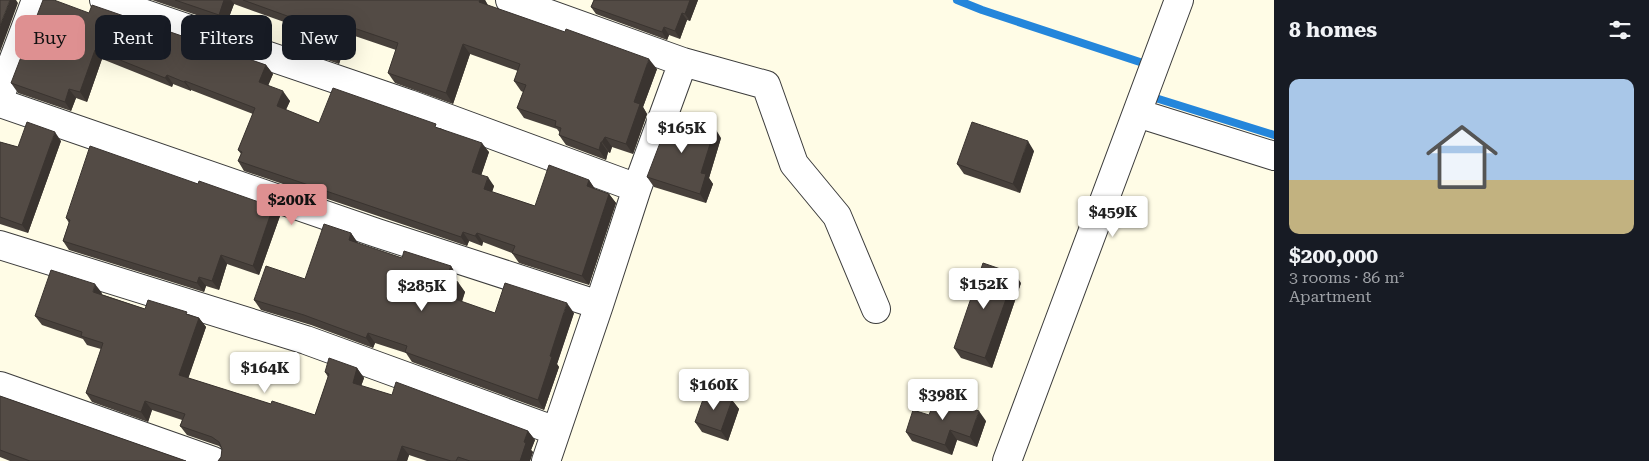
<!DOCTYPE html>
<html lang="en">
<head>
<meta charset="utf-8">
<style>
  :root { --surface:#171b24; --page:#242831; --text:#f1f3f6; --muted:#9ea1a6; --accent:#de9091 }
  body { margin:0; font-family:"Roboto Serif",serif; background:var(--page); color:var(--text); height:100vh; display:flex; flex-direction:column; font-size:19px; white-space:nowrap }
  * { box-sizing:border-box; margin:0 }
  p { font-size:16px; color:var(--muted) }
  .icon { flex:none; width:28px; height:28px; fill:none; stroke:currentColor; stroke-width:2; stroke-linecap:round; stroke-linejoin:round }
  .map { position:relative; flex:1; overflow:hidden }
  .drawer { display:flex; flex-direction:column; background:var(--surface); width:375px }
  .drawer>* { flex:none }
  .hud { position:absolute; left:15px; top:15px; width:475px; height:45px; display:flex; gap:10px }
  .price { position:absolute; translate:-50% -42px; padding:0 11px; border-radius:5px; background:#fff; color:#222; font-size:16px; line-height:32px; filter:drop-shadow(0 1px 2px #0008) }
  .price::after { content:''; position:absolute; left:50%; top:30px; width:15px; height:11px; margin-left:-8px; background:inherit; clip-path:polygon(0 0,100% 0,50% 100%) }
  .price.current { background:var(--accent); color:#111 }
  ul { padding:0; list-style:none }
  li { display:grid; align-content:center; gap:10px; height:265px; padding:0 15px }
  li span { display:grid; place-items:center; height:155px; border-radius:10px; color:#555 }
  li>.icon { margin-inline-start:auto }
  span .icon { width:90px; height:90px; fill:#fffc; stroke-width:1 }
  li b { font-size:21px }
  h2 { display:flex; justify-content:space-between; align-items:center; height:60px; padding:0 15px; font-size:21px }
  .pill { padding:0 18px; border-radius:10px; background:var(--surface); box-shadow:0 5px 20px #0002; font-size:18px; line-height:45px }
  .pill.current { background:var(--accent); color:#111 }
  main { display:flex; flex:1; min-height:0 }
  .map>svg:first-child { display:block }
</style>
</head>
<body>
<main>
<div class="map">
<svg width="1274" height="461" viewBox="0 0 1274 461">
  <rect width="100%" height="100%" fill="#fffce6"/>
  <g fill="none" stroke-linecap="round" stroke-linejoin="round">
    <path stroke="#2486db" stroke-width="8" d="M 957,0 L 982,10 L 1149,65
      M 1149,96 L 1274,135"/>
    <g stroke="#3c3c3c" stroke-width="30">
      <path id="minor" d="M 104,0 L 409,104 L 637,188
        M 510,0 L 683,62 L 766,85 L 794,164 L 837,216 L 876,309
        M 0,96 L 36,0
        M 0,103 L 377,233 L 599,305
        M 1137,113 L 1274,156
        M 0,245 L 306,340 L 556,431
        M 0,386 L 213,461
        M 546,461 L 599,305 L 637,188 L 683,62
        M 1007,461 L 1179,0"/>
    </g>
    <use href="#minor" stroke="#fff" stroke-width="28"/>
  </g>
  <path fill="#47403b" d="M 152,0 L 485,0 L 488,6 L 657,69 L 643,107 L 647,114 L 633,154 L 612,147 L 610,153 L 608,152 L 606,160 L 566,145 L 559,135 L 560,133 L 557,129 L 524,118 L 517,108 L 523,92 L 521,91 L 514,81 L 518,71 L 470,54 L 453,104 L 395,83 L 388,73 L 396,50 L 349,34 L 339,64 L 290,47 L 283,37 L 287,23 L 234,4 L 226,25 Z
    M 594,0 L 698,0 L 690,21 L 687,20 L 680,39 L 669,35 L 667,40 L 596,14 L 591,7 Z
    M 89,13 L 266,65 L 273,74 L 268,85 L 290,101 L 286,110 L 319,123 L 440,128 L 489,152 L 481,175 L 494,186 L 492,192 L 535,206 L 589,180 L 595,189 L 609,194 L 616,203 L 589,285 L 519,263 L 512,253 L 483,242 L 482,246 L 469,241 L 467,246 L 244,171 L 238,161 L 241,154 L 238,150 L 253,114 L 191,90 L 191,91 L 173,84 L 172,87 L 102,59 L 87,102 L 76,98 L 71,111 L 18,93 L 11,83 Z
    M 721,138 L 709,178 L 713,184 L 706,203 L 654,187 L 647,177 Z
    M 61,141 L 28,233 L 0,224 L 0,142 L 18,147 Z
    M 1034,151 L 1020,193 L 964,174 L 957,164 Z
    M 280,216 L 259,275 L 227,264 L 219,290 L 206,286 L 204,292 L 69,250 L 63,241 L 69,223 L 66,218 Z
    M 351,233 L 358,244 L 402,258 L 451,266 L 457,276 L 456,281 L 465,292 L 462,302 L 495,313 L 574,313 L 557,364 L 559,367 L 544,410 L 412,362 L 406,353 L 375,343 L 373,348 L 311,325 L 261,310 L 254,300 L 305,279 Z
    M 1021,283 L 992,368 L 961,358 L 954,348 Z
    M 102,293 L 101,294 L 145,309 L 188,314 L 199,318 L 206,327 L 188,378 L 271,404 L 315,415 L 328,377 L 325,372 L 357,368 L 364,378 L 361,386 L 392,395 L 528,431 L 535,440 L 531,450 L 533,452 L 530,461 L 427,461 L 409,455 L 407,461 L 218,461 L 221,457 L 222,449 L 219,446 L 187,435 L 180,426 L 182,420 L 152,410 L 148,422 L 92,402 L 86,393 L 101,349 L 87,345 L 83,339 L 42,325 L 35,316 Z
    M 0,396 L 186,461 L 10,461 L 0,457 Z
    M 732,400 L 739,409 L 728,441 L 702,432 L 695,422 Z
    M 929,415 L 986,421 L 977,447 L 957,440 L 952,455 L 912,441 L 906,432 Z"/>
  <path fill="#3a3430" d="M 10,0 L 16,0 L 18,3 L 0,52 L 0,26 Z
    M 224,0 L 231,0 L 234,4 L 226,25 L 219,15 Z
    M 480,0 L 485,0 L 488,5 L 479,2 Z
    M 690,0 L 698,0 L 690,21 L 685,14 Z
    M 682,13 L 687,20 L 680,39 L 675,31 Z
    M 342,24 L 349,34 L 339,64 L 332,53 Z
    M 664,27 L 669,35 L 667,40 L 662,32 Z
    M 463,44 L 470,54 L 453,104 L 446,93 Z
    M 95,50 L 102,59 L 87,102 L 80,92 Z
    M 649,59 L 657,69 L 643,107 L 647,114 L 633,154 L 626,144 L 634,102 Z
    M 266,65 L 273,74 L 266,91 L 259,82 Z
    M 167,75 L 173,84 L 172,87 L 165,78 Z
    M 185,81 L 191,90 L 191,91 L 184,82 Z
    M 69,89 L 76,98 L 71,111 L 65,102 Z
    M 283,91 L 290,101 L 283,115 L 277,106 Z
    M 715,128 L 721,138 L 709,178 L 713,184 L 706,203 L 700,194 L 701,173 Z
    M 55,132 L 61,141 L 28,233 L 22,225 Z
    M 605,137 L 612,147 L 610,153 L 602,142 Z
    M 1028,141 L 1034,151 L 1020,193 L 1013,184 Z
    M 601,142 L 608,152 L 606,160 L 599,150 Z
    M 482,143 L 489,152 L 479,182 L 472,172 Z
    M 488,177 L 494,186 L 490,198 L 484,189 Z
    M 589,180 L 595,189 L 587,186 Z
    M 609,194 L 616,203 L 589,285 L 582,276 Z
    M 273,207 L 280,216 L 259,275 L 253,266 Z
    M 463,232 L 469,241 L 467,246 L 461,237 Z
    M 351,233 L 358,243 L 356,250 L 349,240 Z
    M 477,233 L 483,242 L 482,246 L 475,236 Z
    M 221,255 L 227,264 L 219,290 L 212,281 Z
    M 451,266 L 457,276 L 453,288 L 446,278 Z
    M 1015,274 L 1021,283 L 992,368 L 985,358 Z
    M 199,277 L 206,286 L 204,292 L 197,283 Z
    M 458,282 L 465,292 L 459,308 L 452,298 Z
    M 95,284 L 102,293 L 99,301 L 93,292 Z
    M 567,303 L 574,313 L 557,364 L 559,367 L 544,410 L 538,400 L 550,356 Z
    M 199,318 L 206,327 L 186,385 L 179,375 Z
    M 368,333 L 375,343 L 373,348 L 366,338 Z
    M 357,368 L 364,378 L 359,392 L 353,383 Z
    M 732,400 L 739,409 L 728,441 L 721,431 Z
    M 145,401 L 152,410 L 148,422 L 141,412 Z
    M 979,411 L 986,421 L 977,447 L 970,437 Z
    M 950,430 L 957,440 L 952,455 L 945,445 Z
    M 528,431 L 535,440 L 531,450 L 533,452 L 530,461 L 520,461 L 524,442 Z
    M 402,446 L 409,455 L 407,461 L 397,461 Z"/>
  <path fill="#534b45" stroke="#3a3430" d="M 0,0 L 10,0 L 0,26 Z
    M 43,0 L 54,0 L 89,13 L 92,5 L 266,65 L 259,82 L 283,91 L 277,106 L 319,123 L 333,88 L 436,124 L 435,127 L 482,143 L 472,172 L 488,177 L 484,189 L 535,206 L 549,165 L 589,180 L 587,186 L 609,194 L 582,276 L 512,253 L 515,246 L 477,233 L 475,236 L 463,232 L 461,237 L 238,161 L 242,152 L 238,150 L 255,108 L 185,81 L 184,82 L 167,75 L 165,78 L 95,50 L 80,92 L 69,89 L 65,102 L 11,83 Z
    M 175,0 L 224,0 L 219,15 Z
    M 243,0 L 480,0 L 479,2 L 565,32 L 566,29 L 649,59 L 634,102 L 640,104 L 626,144 L 605,137 L 602,142 L 601,142 L 599,150 L 559,135 L 561,128 L 555,126 L 556,121 L 517,108 L 526,85 L 514,81 L 520,64 L 463,44 L 446,93 L 388,73 L 398,43 L 342,24 L 332,53 L 283,37 L 290,17 Z
    M 594,0 L 690,0 L 685,14 L 682,13 L 675,31 L 664,27 L 662,32 L 591,7 Z
    M 671,114 L 715,128 L 701,173 L 706,174 L 700,194 L 647,177 Z
    M 27,122 L 55,132 L 22,225 L 0,217 L 0,142 L 18,147 Z
    M 972,122 L 1028,141 L 1013,184 L 957,164 Z
    M 90,146 L 198,184 L 199,181 L 273,207 L 253,266 L 221,255 L 212,281 L 199,277 L 197,283 L 63,241 L 70,220 L 66,218 Z
    M 324,224 L 351,233 L 349,240 L 402,258 L 404,251 L 451,266 L 446,278 L 458,282 L 452,298 L 495,313 L 505,283 L 567,303 L 550,356 L 552,357 L 538,400 L 405,352 L 407,346 L 368,333 L 366,338 L 304,315 L 254,300 L 266,266 L 305,279 Z
    M 983,263 L 1015,274 L 985,358 L 954,348 Z
    M 51,270 L 95,284 L 93,292 L 145,309 L 148,300 L 187,312 L 186,314 L 199,318 L 179,375 L 271,404 L 272,401 L 315,415 L 329,374 L 325,372 L 329,358 L 357,368 L 353,383 L 392,395 L 396,382 L 528,431 L 524,442 L 526,443 L 520,461 L 470,461 L 458,457 L 456,461 L 451,461 L 402,446 L 397,461 L 218,461 L 221,457 L 222,449 L 219,442 L 212,437 L 180,426 L 185,414 L 145,401 L 141,412 L 86,393 L 103,343 L 81,336 L 82,332 L 35,316 Z
    M 706,391 L 732,400 L 721,431 L 695,422 Z
    M 0,396 L 186,461 L 30,461 L 0,450 Z
    M 936,397 L 979,411 L 970,437 L 950,430 L 945,445 L 906,432 L 913,410 L 929,415 Z"/>
</svg>
<b class="price" style="left:682px;top:154px">$165K</b>
<b class="price current" style="left:292px;top:226px">$200K</b>
<b class="price" style="left:1113px;top:238px">$459K</b>
<b class="price" style="left:984px;top:310px">$152K</b>
<b class="price" style="left:422px;top:312px">$285K</b>
<b class="price" style="left:265px;top:394px">$164K</b>
<b class="price" style="left:714px;top:411px">$160K</b>
<b class="price" style="left:943px;top:421px">$398K</b>
<div class="hud">
<a class="pill current">Buy</a>
<a class="pill">Rent</a>
<a class="pill">Filters</a>
<a class="pill">New</a>
</div>
</div>
<section class="drawer">
<h2>8 homes<svg class="icon" aria-label="filters" viewBox="0 0 24 24"><path d="M4 7h16M4 17h16"/><circle cx="9" cy="7" r="2"/><circle cx="15" cy="17" r="2"/></svg></h2>
<ul>
<li><span style="background:linear-gradient(#a9c7e8 65%,#c2b280 0)"><svg class="icon" aria-label="home" viewBox="0 0 24 24"><path d="M3 11l9-7 9 7M6 9v11h12V9"/></svg></span><div><b>$200,000</b><p>3 rooms · 86 m²</p><p>Apartment</p></div></li>
</ul>
</section>
</main>
</body>
</html>
